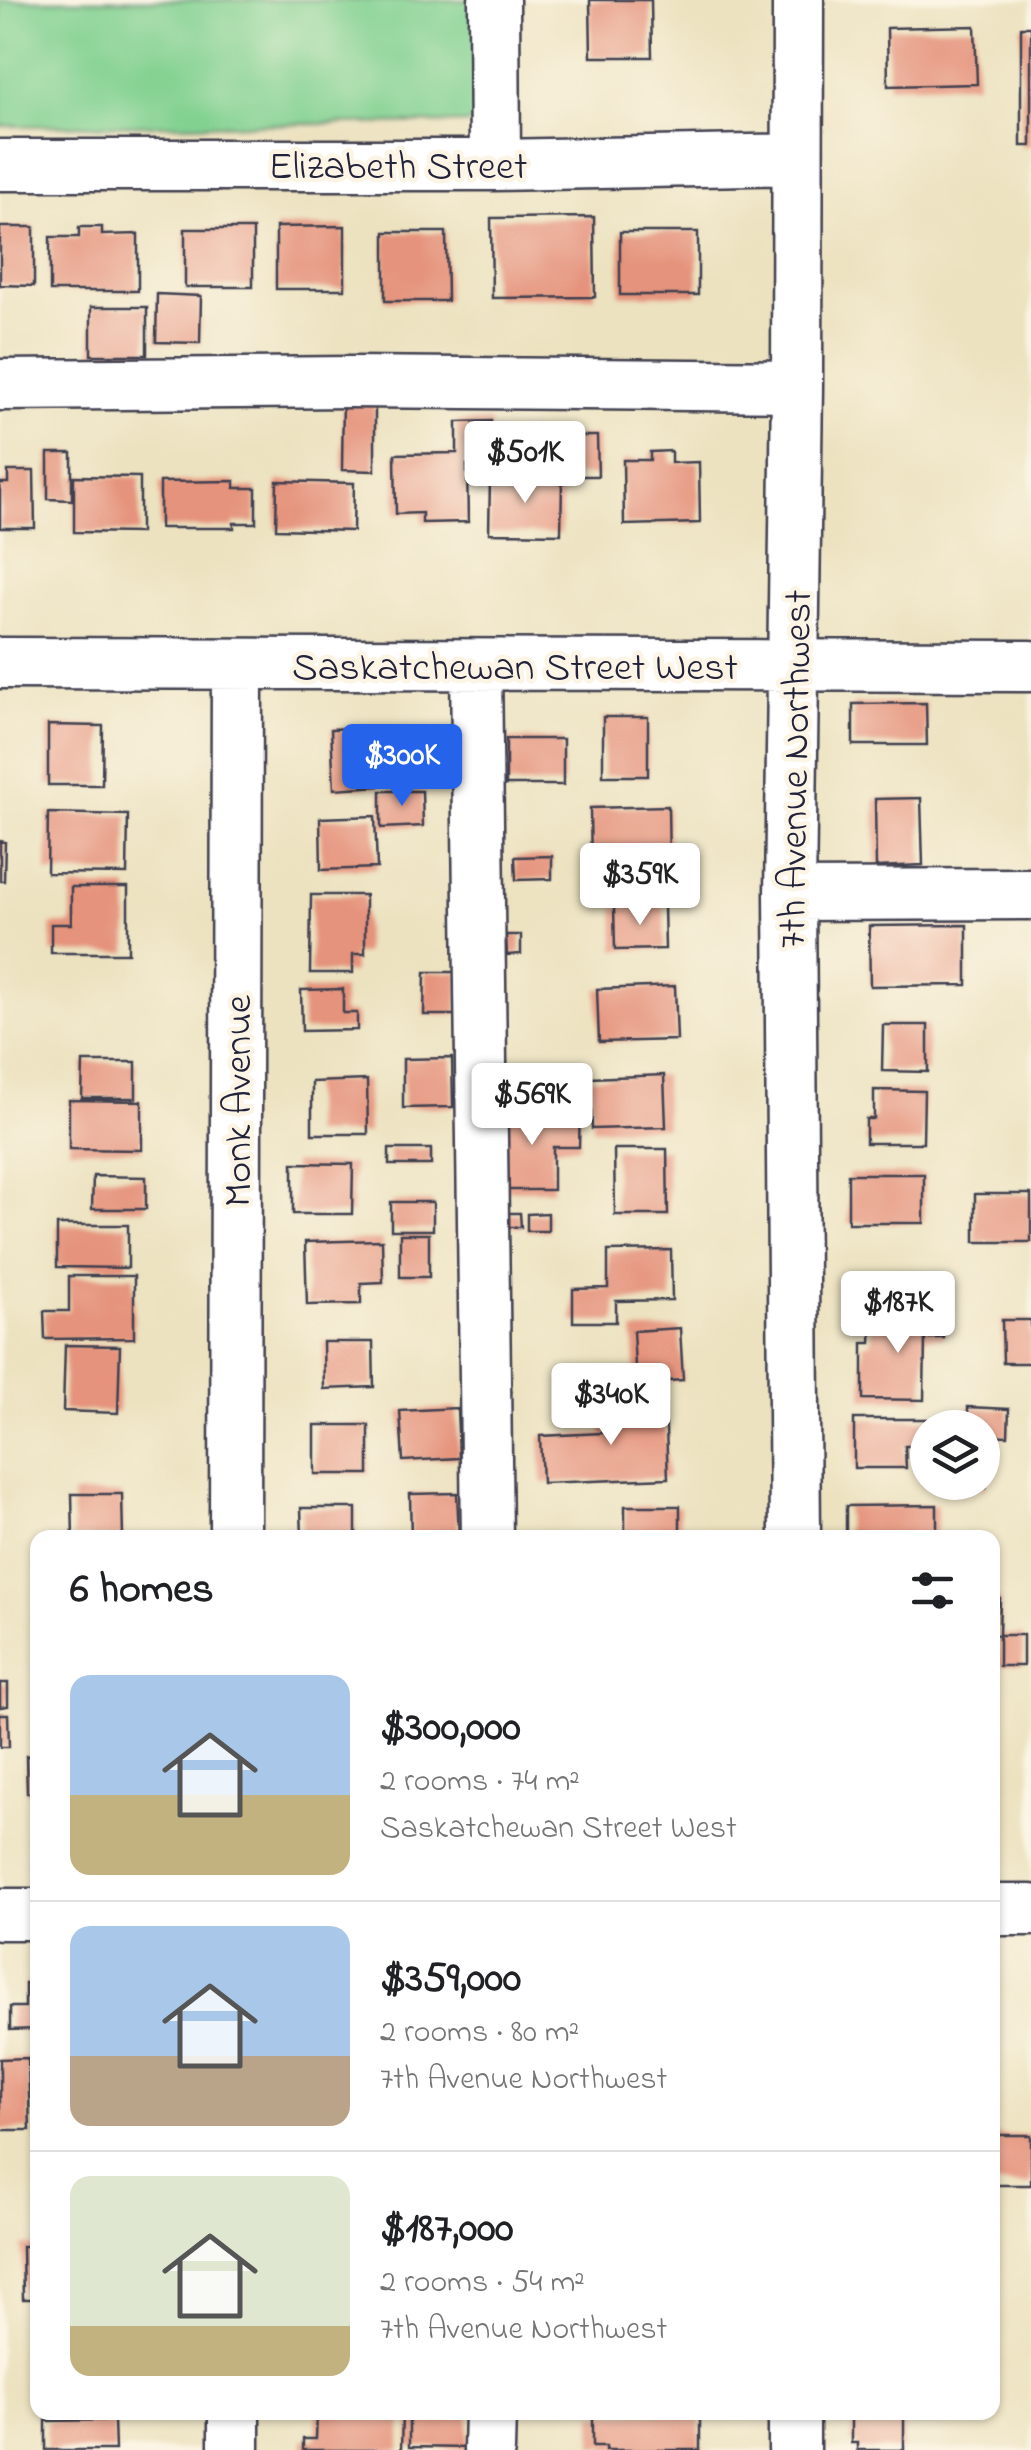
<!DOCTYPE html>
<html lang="en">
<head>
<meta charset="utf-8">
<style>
  :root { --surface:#fff; --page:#f2f2f2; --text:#202124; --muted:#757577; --line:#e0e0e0; --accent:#2563eb }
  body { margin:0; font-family:"Indie Flower",sans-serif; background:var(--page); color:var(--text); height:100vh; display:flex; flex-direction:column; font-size:38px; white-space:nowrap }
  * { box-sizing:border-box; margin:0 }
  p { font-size:32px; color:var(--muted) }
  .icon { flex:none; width:55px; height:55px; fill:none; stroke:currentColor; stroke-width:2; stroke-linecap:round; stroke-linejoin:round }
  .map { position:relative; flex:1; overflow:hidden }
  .details { position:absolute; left:30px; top:1530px; width:970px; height:890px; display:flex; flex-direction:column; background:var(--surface); border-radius:20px; box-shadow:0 2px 8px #0004 }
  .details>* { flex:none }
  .buttons { position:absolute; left:910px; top:1410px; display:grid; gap:20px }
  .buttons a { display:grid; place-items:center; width:90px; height:90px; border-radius:50%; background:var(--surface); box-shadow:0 2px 8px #0004; font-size:50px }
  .price { position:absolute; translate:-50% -85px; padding:0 22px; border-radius:10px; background:#fff; color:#222; font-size:32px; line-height:65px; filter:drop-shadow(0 2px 5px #0008) }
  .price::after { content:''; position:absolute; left:50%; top:60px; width:30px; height:22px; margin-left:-15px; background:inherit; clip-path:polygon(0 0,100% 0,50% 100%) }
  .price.current { background:var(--accent); color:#fff }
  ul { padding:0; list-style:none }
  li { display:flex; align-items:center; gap:30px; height:250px; padding:0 40px }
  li+li { border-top:2px solid var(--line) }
  li span { display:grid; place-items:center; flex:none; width:280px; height:200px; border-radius:20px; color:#555 }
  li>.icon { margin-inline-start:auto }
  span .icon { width:120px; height:120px; fill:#fffc; stroke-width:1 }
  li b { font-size:42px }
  h2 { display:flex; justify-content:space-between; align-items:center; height:120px; padding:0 40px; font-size:42px }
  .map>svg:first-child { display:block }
</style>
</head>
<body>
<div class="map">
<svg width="1031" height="2450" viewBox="0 0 1031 2450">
  <rect width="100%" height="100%" fill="#fcf5e5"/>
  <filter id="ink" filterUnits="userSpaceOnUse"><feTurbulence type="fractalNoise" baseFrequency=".01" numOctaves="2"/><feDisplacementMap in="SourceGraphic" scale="20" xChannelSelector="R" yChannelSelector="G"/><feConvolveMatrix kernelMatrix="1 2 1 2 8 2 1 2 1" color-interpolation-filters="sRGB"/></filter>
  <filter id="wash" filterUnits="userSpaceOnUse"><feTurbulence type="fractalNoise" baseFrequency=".0048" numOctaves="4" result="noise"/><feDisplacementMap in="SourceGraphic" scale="40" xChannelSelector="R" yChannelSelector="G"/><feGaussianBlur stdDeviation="2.25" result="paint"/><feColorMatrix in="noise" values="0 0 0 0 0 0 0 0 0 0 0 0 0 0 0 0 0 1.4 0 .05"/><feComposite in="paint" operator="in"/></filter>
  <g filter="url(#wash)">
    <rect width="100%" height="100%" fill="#ece2c0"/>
    <path fill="#82d191" stroke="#527a66" stroke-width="2.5" d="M 0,0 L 493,0 L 494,123 L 0,126 Z"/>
    <g id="blocks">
      <path fill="#e5937b" d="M 590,0 L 651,0 L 652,57 L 591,57 Z
        M 975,26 L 977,84 L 888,86 L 887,28 Z
        M 1021,27 L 1031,27 L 1031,146 L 1021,146 Z
        M 594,217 L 595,297 L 492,298 L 491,218 Z
        M 345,226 L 345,289 L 276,289 L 276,227 Z
        M 0,227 L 34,227 L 34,286 L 0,285 Z
        M 79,227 L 102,227 L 102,235 L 138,234 L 138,291 L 50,291 L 50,237 L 79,237 Z
        M 185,229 L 253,229 L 253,287 L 185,287 Z
        M 385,232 L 446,232 L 447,301 L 385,301 Z
        M 620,232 L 698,232 L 698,295 L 620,295 Z
        M 157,294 L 201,296 L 200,343 L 156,342 Z
        M 91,307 L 147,307 L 147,355 L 91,355 Z
        M 343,397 L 375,397 L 375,471 L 342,470 Z
        M 491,421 L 491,464 L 467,465 L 468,522 L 422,523 L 422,513 L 396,514 L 395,454 L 457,453 L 457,422 Z
        M 569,436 L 597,436 L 598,476 L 570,476 Z
        M 671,451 L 671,463 L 699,462 L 700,523 L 624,525 L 623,460 L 650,460 L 650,452 Z
        M 48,453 L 72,453 L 72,500 L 48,499 Z
        M 8,471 L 34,471 L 35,528 L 0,528 L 0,483 L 8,483 Z
        M 74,476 L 140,477 L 140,533 L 74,532 Z
        M 490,478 L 562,480 L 561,534 L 489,533 Z
        M 235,481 L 235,488 L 256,488 L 256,523 L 234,523 L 234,528 L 160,528 L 160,482 Z
        M 277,481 L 354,483 L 353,531 L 276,529 Z
        M 926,703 L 927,745 L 853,745 L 853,704 Z
        M 603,717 L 648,717 L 648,776 L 603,776 Z
        M 48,725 L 103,726 L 102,785 L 48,785 Z
        M 377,727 L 379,786 L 334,789 L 331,729 Z
        M 506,739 L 563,739 L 563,785 L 506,785 Z
        M 381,791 L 422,791 L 423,826 L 381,828 Z
        M 921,798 L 923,865 L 876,867 L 875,799 Z
        M 668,806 L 669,864 L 591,866 L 590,808 Z
        M 48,813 L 128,815 L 127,874 L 47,873 Z
        M 375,816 L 377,868 L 321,870 L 320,818 Z
        M 0,841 L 5,842 L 4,881 L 0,881 Z
        M 552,856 L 552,879 L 516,880 L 515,857 Z
        M 71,887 L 128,887 L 128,953 L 51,953 L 51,924 L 71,924 Z
        M 311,895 L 365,895 L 365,954 L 353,954 L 353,973 L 310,973 Z
        M 664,906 L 665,949 L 615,950 L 614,907 Z
        M 967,925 L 967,985 L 870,986 L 869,926 Z
        M 506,935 L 521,935 L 521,954 L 507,955 Z
        M 425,972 L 459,972 L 458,1015 L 424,1015 Z
        M 675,986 L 677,1040 L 599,1042 L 597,989 Z
        M 343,989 L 343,1013 L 357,1013 L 357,1030 L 302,1031 L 301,990 Z
        M 883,1025 L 928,1025 L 928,1072 L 882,1071 Z
        M 452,1058 L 453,1107 L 403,1108 L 403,1059 Z
        M 83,1062 L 136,1062 L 136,1098 L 82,1098 Z
        M 664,1075 L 666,1127 L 592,1129 L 590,1078 Z
        M 367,1080 L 368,1134 L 312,1134 L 312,1082 Z
        M 874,1090 L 924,1091 L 923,1143 L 866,1143 L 866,1119 L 874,1119 Z
        M 69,1100 L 142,1101 L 142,1150 L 69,1149 Z
        M 506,1110 L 580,1110 L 579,1147 L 553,1147 L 553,1190 L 488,1190 Z
        M 389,1149 L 431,1149 L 431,1165 L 389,1165 Z
        M 614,1149 L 667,1149 L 668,1215 L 615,1215 Z
        M 293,1163 L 353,1164 L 352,1214 L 293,1214 Z
        M 848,1174 L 924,1174 L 924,1223 L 848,1223 Z
        M 93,1176 L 146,1177 L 146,1209 L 92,1209 Z
        M 975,1194 L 1031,1194 L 1031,1242 L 975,1242 Z
        M 391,1202 L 433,1202 L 433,1230 L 391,1230 Z
        M 499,1213 L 520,1213 L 521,1227 L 500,1227 Z
        M 548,1213 L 548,1231 L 527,1231 L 527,1214 Z
        M 57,1225 L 128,1225 L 128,1268 L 57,1267 Z
        M 400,1234 L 429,1234 L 429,1277 L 400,1277 Z
        M 382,1240 L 383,1282 L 361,1283 L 361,1304 L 307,1305 L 305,1242 Z
        M 671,1250 L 672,1300 L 616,1301 L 616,1322 L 573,1322 L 573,1289 L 608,1288 L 608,1251 Z
        M 69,1276 L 134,1276 L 134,1338 L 45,1339 L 44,1311 L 69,1311 Z
        M 872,1315 L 944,1316 L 944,1338 L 925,1338 L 924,1400 L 863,1399 L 863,1343 L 871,1343 Z
        M 1002,1320 L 1031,1320 L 1031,1363 L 1003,1363 Z
        M 680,1328 L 683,1380 L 636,1383 L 633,1331 Z
        M 323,1342 L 373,1342 L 374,1387 L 324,1389 Z
        M 65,1345 L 120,1346 L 118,1413 L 63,1411 Z
        M 665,1403 L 668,1478 L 542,1483 L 540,1436 L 602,1433 L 600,1406 Z
        M 968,1407 L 1009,1409 L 1008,1436 L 982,1435 L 982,1428 L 968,1428 Z
        M 457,1408 L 459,1458 L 403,1461 L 400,1411 Z
        M 854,1419 L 927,1419 L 927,1446 L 905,1446 L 906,1468 L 854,1468 Z
        M 315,1425 L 369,1425 L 369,1474 L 315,1474 Z
        M 982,1468 L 987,1468 L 986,1488 L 949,1487 L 949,1482 L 982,1482 Z
        M 457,1493 L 459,1538 L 411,1538 L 410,1494 Z
        M 72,1494 L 122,1494 L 123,1538 L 73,1538 Z
        M 937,1505 L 937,1538 L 846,1538 L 846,1506 Z
        M 625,1506 L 680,1506 L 680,1538 L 625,1538 Z
        M 301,1508 L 356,1508 L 356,1538 L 302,1538 Z
        M 992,1597 L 1000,1598 L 999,1635 L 992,1635 Z
        M 999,1635 L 1023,1635 L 1023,1666 L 999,1666 Z
        M 0,1683 L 8,1683 L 8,1706 L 0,1707 Z
        M 0,1714 L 8,1714 L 9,1747 L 0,1747 Z
        M 26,1756 L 38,1756 L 38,1793 L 27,1793 Z
        M 25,1983 L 38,1983 L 38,2029 L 10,2030 L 10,2007 L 25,2007 Z
        M 28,2058 L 30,2130 L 0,2130 L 0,2059 Z
        M 992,2135 L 1031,2135 L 1031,2185 L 992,2185 Z
        M 22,2246 L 38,2246 L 38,2299 L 23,2299 Z
        M 317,2412 L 402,2412 L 401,2450 L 303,2450 L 303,2439 L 316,2439 Z
        M 409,2412 L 469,2412 L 469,2448 L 409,2447 Z
        M 603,2412 L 700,2412 L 700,2450 L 606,2450 L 606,2446 L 593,2446 L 593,2414 L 603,2414 Z
        M 851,2412 L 904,2412 L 904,2450 L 857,2450 L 857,2443 L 851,2443 Z
        M 114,2420 L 115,2450 L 46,2450 L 46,2421 Z"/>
    </g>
  </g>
  <g filter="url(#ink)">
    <use href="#blocks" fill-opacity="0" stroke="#403f4f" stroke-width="2.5"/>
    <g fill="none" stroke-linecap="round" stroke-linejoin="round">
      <g stroke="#403f4f" stroke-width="55">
        <path id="minor" d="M 494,0 L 495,165
          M 0,165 L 495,165 L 797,159
          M 0,385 L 351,382 L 797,386
          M 0,663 L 1031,666
          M 476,666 L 487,1538
          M 790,895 L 1031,894
          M 235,1538 L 237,664
          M 795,1538 L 790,895 L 797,386 L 798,0
          M 992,1910 L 1031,1910
          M 0,1914 L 38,1914
          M 234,2450 L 234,2412
          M 489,2450 L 490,2412
          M 794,2450 L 794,2412"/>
      </g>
      <use href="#minor" stroke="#fff" stroke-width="50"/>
    </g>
  </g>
  <g text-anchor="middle" stroke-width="9" stroke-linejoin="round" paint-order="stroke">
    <g font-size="40" fill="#22223b" stroke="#fcf5e5">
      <text x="398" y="178">Elizabeth Street</text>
      <text x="515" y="679">Saskatchewan Street West</text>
      <text transform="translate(793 769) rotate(-89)" y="14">7th Avenue Northwest</text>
      <text transform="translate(236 1101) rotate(-90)" y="14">Monk Avenue</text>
    </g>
  </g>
</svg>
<div class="buttons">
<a><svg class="icon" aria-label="layers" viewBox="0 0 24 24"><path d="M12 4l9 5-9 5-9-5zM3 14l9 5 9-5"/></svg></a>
</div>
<b class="price" style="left:525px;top:506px">$501K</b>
<b class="price current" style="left:402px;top:809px">$300K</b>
<b class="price" style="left:640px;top:928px">$359K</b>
<b class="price" style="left:532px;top:1148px">$569K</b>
<b class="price" style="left:898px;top:1356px">$187K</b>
<b class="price" style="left:611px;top:1448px">$340K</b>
<section class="details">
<h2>6 homes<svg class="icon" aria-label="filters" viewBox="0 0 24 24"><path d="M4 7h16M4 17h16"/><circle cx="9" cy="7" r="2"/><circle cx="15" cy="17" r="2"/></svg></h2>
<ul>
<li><span style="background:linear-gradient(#a9c7e8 60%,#c2b280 0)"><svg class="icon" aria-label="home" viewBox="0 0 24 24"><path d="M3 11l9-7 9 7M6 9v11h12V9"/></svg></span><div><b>$300,000</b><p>2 rooms · 74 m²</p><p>Saskatchewan Street West</p></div></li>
<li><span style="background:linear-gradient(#a9c7e8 65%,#b9a48a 0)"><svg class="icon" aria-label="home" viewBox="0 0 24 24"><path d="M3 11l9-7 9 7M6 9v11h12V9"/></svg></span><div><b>$359,000</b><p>2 rooms · 80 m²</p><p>7th Avenue Northwest</p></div></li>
<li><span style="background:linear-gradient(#dfe7d0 75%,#c2b280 0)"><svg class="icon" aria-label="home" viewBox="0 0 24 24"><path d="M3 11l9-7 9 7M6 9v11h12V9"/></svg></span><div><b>$187,000</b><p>2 rooms · 54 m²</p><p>7th Avenue Northwest</p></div></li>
</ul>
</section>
</div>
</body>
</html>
